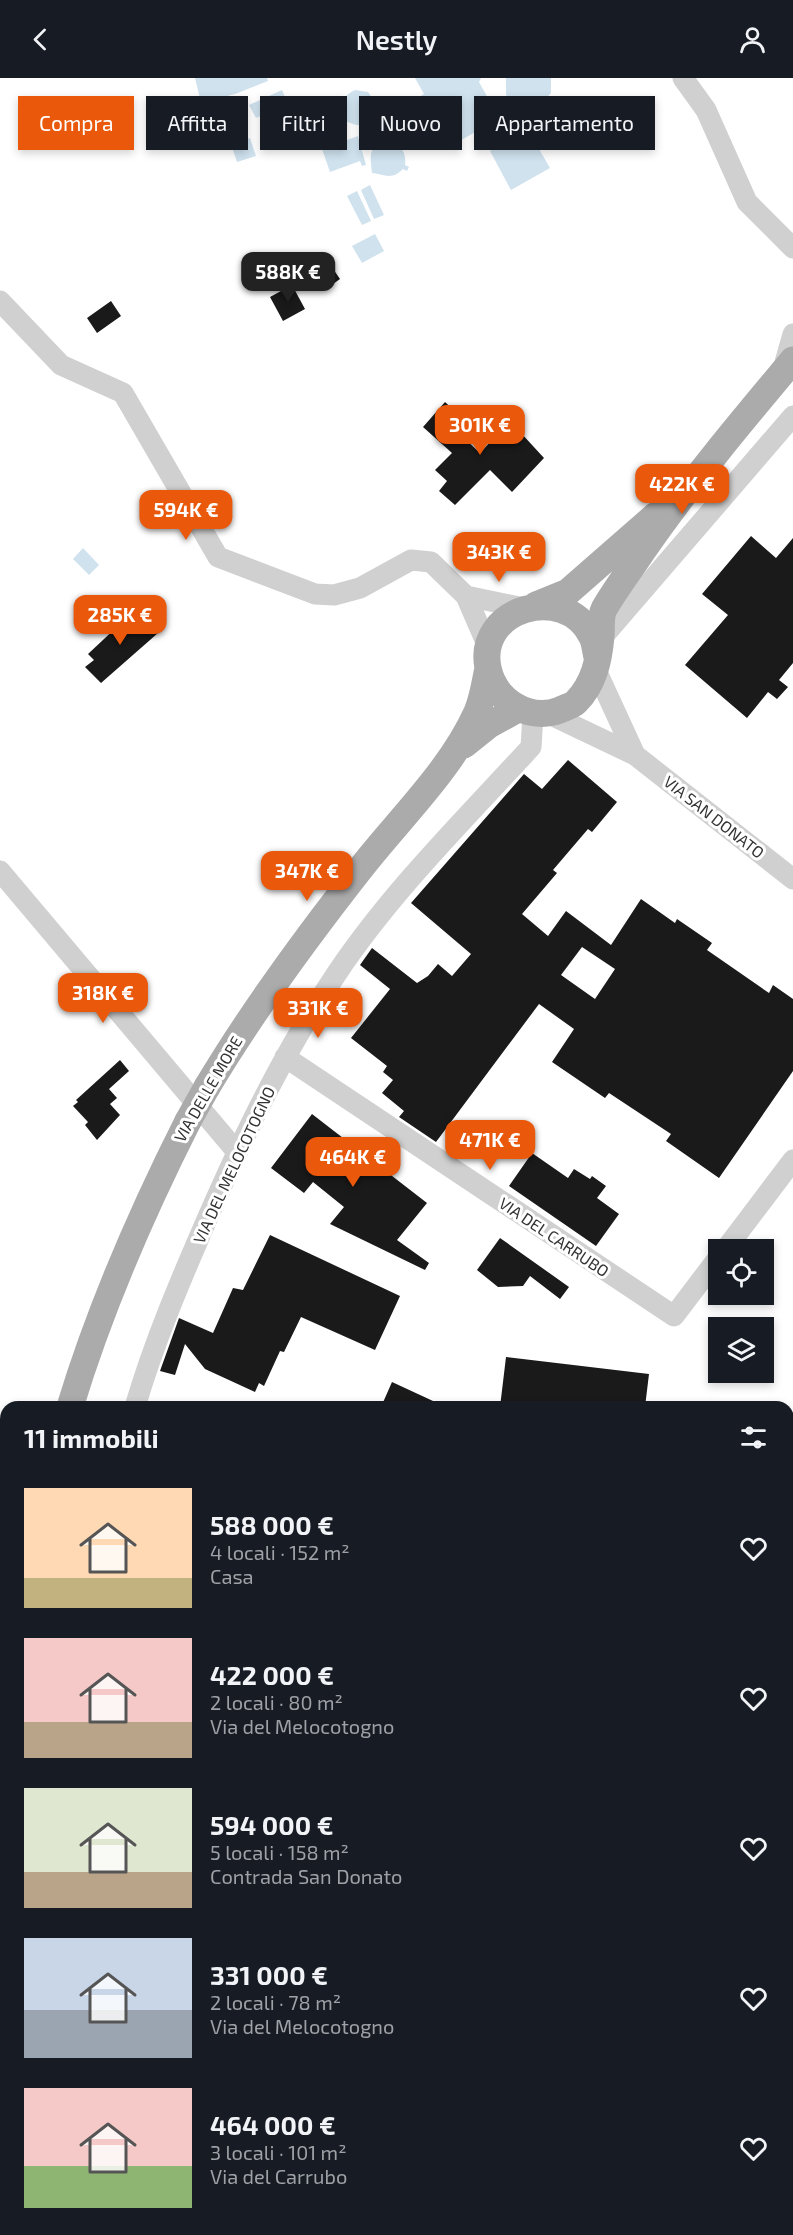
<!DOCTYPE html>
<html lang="it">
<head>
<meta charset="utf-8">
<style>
  :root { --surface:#171b24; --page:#242831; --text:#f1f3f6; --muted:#9ea1a6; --accent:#ea580c }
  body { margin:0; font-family:"Exo 2",sans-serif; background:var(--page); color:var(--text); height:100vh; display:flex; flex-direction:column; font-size:22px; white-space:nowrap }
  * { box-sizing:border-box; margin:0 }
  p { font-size:20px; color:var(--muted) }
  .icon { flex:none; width:33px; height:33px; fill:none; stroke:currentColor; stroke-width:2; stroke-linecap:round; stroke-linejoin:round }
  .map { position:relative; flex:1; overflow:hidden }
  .details { position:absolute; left:0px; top:1323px; width:794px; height:834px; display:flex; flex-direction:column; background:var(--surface); border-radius:18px 18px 0 0; box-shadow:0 3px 9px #0003 }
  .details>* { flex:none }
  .top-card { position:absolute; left:18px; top:18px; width:758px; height:54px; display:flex; gap:12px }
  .controls { position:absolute; left:708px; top:1161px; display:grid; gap:12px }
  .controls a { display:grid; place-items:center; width:66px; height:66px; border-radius:0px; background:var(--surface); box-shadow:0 3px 9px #0003; font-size:30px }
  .price { position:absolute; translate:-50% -51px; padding:0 14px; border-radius:12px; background:var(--accent); color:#fff; font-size:20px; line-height:39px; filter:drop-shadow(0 2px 3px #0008) }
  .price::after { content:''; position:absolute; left:50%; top:36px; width:18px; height:14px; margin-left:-9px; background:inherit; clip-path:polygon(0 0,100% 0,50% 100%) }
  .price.selected { background:#222; color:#fff }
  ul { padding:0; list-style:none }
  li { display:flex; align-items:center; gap:18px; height:150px; padding:0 24px }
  li span { display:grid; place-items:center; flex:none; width:168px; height:120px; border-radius:0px; color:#555 }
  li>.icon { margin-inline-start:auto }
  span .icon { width:72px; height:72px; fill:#fffc; stroke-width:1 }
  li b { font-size:26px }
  h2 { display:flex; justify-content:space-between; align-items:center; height:72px; padding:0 24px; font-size:26px }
  .pill { padding:0 21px; border-radius:0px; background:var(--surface); box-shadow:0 3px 9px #0003; font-size:21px; line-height:54px }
  .pill.selected { background:var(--accent); color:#fff }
  header { display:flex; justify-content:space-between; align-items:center; height:78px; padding:0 24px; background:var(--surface); font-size:27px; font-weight:600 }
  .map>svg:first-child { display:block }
</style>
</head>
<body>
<header><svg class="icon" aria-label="back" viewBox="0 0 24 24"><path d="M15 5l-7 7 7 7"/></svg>Nestly<svg class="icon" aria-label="person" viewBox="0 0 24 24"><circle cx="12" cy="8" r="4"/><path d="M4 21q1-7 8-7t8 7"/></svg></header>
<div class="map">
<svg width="793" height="2157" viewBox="0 0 793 2157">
  <rect width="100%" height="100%" fill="#fff"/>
  <path fill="#cfe2ee" d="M 195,0 L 267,0 L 268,3 L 235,16 L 201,25 Z
    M 415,0 L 481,0 L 479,4 L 499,40 L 453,67 L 436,38 L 426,43 L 414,22 L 424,16 Z
    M 506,0 L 551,0 L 551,15 L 537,30 L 521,31 L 506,17 Z
    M 282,12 L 288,26 L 256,40 L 249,27 Z
    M 355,12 L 368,14 L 377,27 L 381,27 C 376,49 358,53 340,39 L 343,38 C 338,27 344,17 355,12 Z
    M 224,40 L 232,44 L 235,43 L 237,47 L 227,59 L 218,57 L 215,50 L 217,43 Z
    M 306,40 L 313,58 L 294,65 L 288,47 Z
    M 285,51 L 289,67 L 273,71 L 269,56 Z
    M 528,52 L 550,90 L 511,112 L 490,73 Z
    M 358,58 L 366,87 L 362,88 L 360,83 L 330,94 L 322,71 Z
    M 250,60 L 256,78 L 237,84 L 231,66 Z
    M 386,63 C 399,64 407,73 405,87 L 409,89 L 407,93 L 403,91 C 391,103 385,96 372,95 C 371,82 366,68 386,63 Z
    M 370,107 L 384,137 L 374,141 L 361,112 Z
    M 357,113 L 371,143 L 362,147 L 347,118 Z
    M 375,156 L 384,173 L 362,185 L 352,168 Z
    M 83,470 L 99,487 L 89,497 L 73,481 Z"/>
  <path fill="#1a1a1a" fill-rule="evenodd" d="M 329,185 L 340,201 L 326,211 L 314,194 Z
    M 292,207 L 305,231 L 283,243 L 270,219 Z
    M 111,223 L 121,238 L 97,255 L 87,240 Z
    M 445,324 L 460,338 L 451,348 L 480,375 L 510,343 L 544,380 L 512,414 L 490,392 L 455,427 L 439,413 L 447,403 L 435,392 L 452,375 L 423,349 Z
    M 751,458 L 776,480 L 793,460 L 793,585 L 779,602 L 788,609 L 777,621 L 768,614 L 747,640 L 685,587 L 728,537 L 702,516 Z
    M 136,531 L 158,555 L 101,605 L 85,589 L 94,582 L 88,576 Z
    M 568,682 L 617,724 L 592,754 L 588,751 L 553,792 L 557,795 L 522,836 L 548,858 L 566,833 L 611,867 L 641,821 L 675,845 L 677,841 L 712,865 L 707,872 L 769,915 L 773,907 L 793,921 L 793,993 L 719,1100 L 666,1063 L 671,1056 L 609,1015 L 605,1020 L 552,984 L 574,951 L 539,926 L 436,1064 L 399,1039 L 404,1033 L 382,1015 L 393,1002 L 383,994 L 387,988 L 351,960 L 390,911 L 360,887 L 372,870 L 417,905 L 428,898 L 438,886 L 452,898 L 471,876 L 411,825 L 524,696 L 542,711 ZM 582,869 L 615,891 L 595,921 L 561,897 Z
    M 120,982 L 129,993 L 109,1011 L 117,1020 L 110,1026 L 120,1037 L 97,1062 L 85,1047 L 88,1044 L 73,1028 L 78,1024 L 76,1022 Z
    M 312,1036 L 427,1125 L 397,1162 L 429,1185 L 425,1192 L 330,1146 L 344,1129 L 313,1104 L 304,1115 L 271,1090 Z
    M 532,1075 L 568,1100 L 574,1091 L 590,1101 L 592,1098 L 606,1108 L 597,1120 L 619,1136 L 596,1168 L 509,1108 Z
    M 270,1157 L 400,1218 L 375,1272 L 301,1239 L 284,1274 L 280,1273 L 264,1308 L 259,1305 L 255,1314 L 205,1291 L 185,1266 L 175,1297 L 160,1293 L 179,1240 L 213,1255 L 233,1210 L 243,1212 Z
    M 500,1160 L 569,1209 L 560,1221 L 530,1198 L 523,1208 L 498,1209 L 477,1192 Z
    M 506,1279 L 649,1296 L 645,1329 L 500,1329 Z
    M 392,1304 L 446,1329 L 381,1329 Z"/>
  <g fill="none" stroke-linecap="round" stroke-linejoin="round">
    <path stroke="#d0d0d0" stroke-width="21" d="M 683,0 L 706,32 L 747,124 L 793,170
      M 0,223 L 61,287 L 123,315 L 218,479 L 315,516 L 334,517 L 360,510 L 411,482 L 431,484 L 466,518 L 489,571
      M 782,295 L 793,256
      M 466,518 L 524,530
      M 601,561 L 793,338
      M 595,590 L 635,677
      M 549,636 L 635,677 L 793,801
      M 0,793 L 237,1074
      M 285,979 L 674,1238 L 718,1180
      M 725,1172 L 793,1082
      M 135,1329 C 154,1264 181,1201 208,1139 C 245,1054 285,972 337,895 C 392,813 465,741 531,669 L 533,636
      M 725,2151 L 725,2157"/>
    <path stroke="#ababab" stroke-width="27" d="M 536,527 L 568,514 L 656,437
      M 597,579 C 595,572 595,563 591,557 C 564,505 476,530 488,590 C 495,623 529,644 560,632 C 565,629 572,628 576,624 C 594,606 599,582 601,558 C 602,550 600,539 604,531 C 616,510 631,491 644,471 C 690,405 741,344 793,282
      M 464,667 L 489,647 L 518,631
      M 207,1009 C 253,932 306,860 361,790 C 400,740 451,692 477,634 C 483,620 485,604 488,590
      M 70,1329 C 100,1230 141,1136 188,1043
      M 0,1612 L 6,1575
      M 0,2077 L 6,2092
      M 14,2151 L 32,2157"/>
    <g stroke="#888" stroke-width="7">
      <path id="rail" d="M 788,1609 L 793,1610
        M 0,1652 L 6,1652"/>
    </g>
    <use href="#rail" stroke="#fff" stroke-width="4.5" stroke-dasharray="14" stroke-linecap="butt"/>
    <path stroke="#ababab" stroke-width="27" d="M 188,1043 L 207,1009"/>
  </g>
  <g text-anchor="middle" stroke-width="6" stroke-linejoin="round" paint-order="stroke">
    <g font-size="16" fill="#333" stroke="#fff">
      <text transform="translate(714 739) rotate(38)" y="6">VIA SAN DONATO</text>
      <text transform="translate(208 1011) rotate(-60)" y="6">VIA DELLE MORE</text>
      <text transform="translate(234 1087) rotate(-65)" y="6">VIA DEL MELOCOTOGNO</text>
      <text transform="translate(554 1159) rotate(34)" y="6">VIA DEL CARRUBO</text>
    </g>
  </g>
</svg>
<div class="controls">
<a><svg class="icon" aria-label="locate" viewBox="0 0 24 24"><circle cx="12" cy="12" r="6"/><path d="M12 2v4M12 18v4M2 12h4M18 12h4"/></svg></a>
<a><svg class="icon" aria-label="layers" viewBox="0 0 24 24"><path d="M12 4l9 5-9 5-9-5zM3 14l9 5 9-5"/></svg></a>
</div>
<b class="price selected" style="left:288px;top:225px">588K €</b>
<b class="price" style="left:480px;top:378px">301K €</b>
<b class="price" style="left:682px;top:437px">422K €</b>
<b class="price" style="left:186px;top:463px">594K €</b>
<b class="price" style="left:499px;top:505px">343K €</b>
<b class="price" style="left:120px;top:568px">285K €</b>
<b class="price" style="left:307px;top:824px">347K €</b>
<b class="price" style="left:103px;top:946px">318K €</b>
<b class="price" style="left:318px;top:961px">331K €</b>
<b class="price" style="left:490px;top:1093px">471K €</b>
<b class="price" style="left:353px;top:1110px">464K €</b>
<div class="top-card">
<a class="pill selected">Compra</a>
<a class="pill">Affitta</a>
<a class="pill">Filtri</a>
<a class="pill">Nuovo</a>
<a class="pill">Appartamento</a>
</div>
<section class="details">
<h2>11 immobili<svg class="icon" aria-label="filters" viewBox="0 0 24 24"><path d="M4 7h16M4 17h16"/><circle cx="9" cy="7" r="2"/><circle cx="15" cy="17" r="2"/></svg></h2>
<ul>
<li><span style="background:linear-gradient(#ffd9b3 75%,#c2b280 0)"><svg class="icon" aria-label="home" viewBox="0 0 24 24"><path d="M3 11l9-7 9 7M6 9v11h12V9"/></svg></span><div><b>588 000 €</b><p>4 locali · 152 m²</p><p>Casa</p></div><svg class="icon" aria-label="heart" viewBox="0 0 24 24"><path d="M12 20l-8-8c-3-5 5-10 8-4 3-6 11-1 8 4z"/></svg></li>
<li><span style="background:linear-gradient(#f6c9c9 70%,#b9a48a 0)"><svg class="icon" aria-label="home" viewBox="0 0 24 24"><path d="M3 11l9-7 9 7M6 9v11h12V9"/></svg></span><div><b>422 000 €</b><p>2 locali · 80 m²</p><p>Via del Melocotogno</p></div><svg class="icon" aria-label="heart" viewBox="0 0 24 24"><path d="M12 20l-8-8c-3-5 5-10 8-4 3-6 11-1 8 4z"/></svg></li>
<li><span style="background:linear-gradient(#dfe7d0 70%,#b9a48a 0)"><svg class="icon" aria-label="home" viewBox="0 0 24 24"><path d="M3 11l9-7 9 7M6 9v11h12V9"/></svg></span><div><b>594 000 €</b><p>5 locali · 158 m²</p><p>Contrada San Donato</p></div><svg class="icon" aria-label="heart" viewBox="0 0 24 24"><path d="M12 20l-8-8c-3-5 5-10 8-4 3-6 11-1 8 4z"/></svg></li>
<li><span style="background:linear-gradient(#c9d6e8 60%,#9aa5b1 0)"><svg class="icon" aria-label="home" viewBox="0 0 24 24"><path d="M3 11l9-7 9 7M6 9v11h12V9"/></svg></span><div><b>331 000 €</b><p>2 locali · 78 m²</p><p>Via del Melocotogno</p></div><svg class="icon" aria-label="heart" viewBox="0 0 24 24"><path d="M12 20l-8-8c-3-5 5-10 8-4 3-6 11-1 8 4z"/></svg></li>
<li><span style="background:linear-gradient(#f6c9c9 65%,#8fb573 0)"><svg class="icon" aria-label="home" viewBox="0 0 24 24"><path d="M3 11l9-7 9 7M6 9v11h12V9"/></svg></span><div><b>464 000 €</b><p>3 locali · 101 m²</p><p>Via del Carrubo</p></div><svg class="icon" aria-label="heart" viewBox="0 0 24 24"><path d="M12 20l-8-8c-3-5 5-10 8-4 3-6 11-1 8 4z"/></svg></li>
</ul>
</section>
</div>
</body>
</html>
